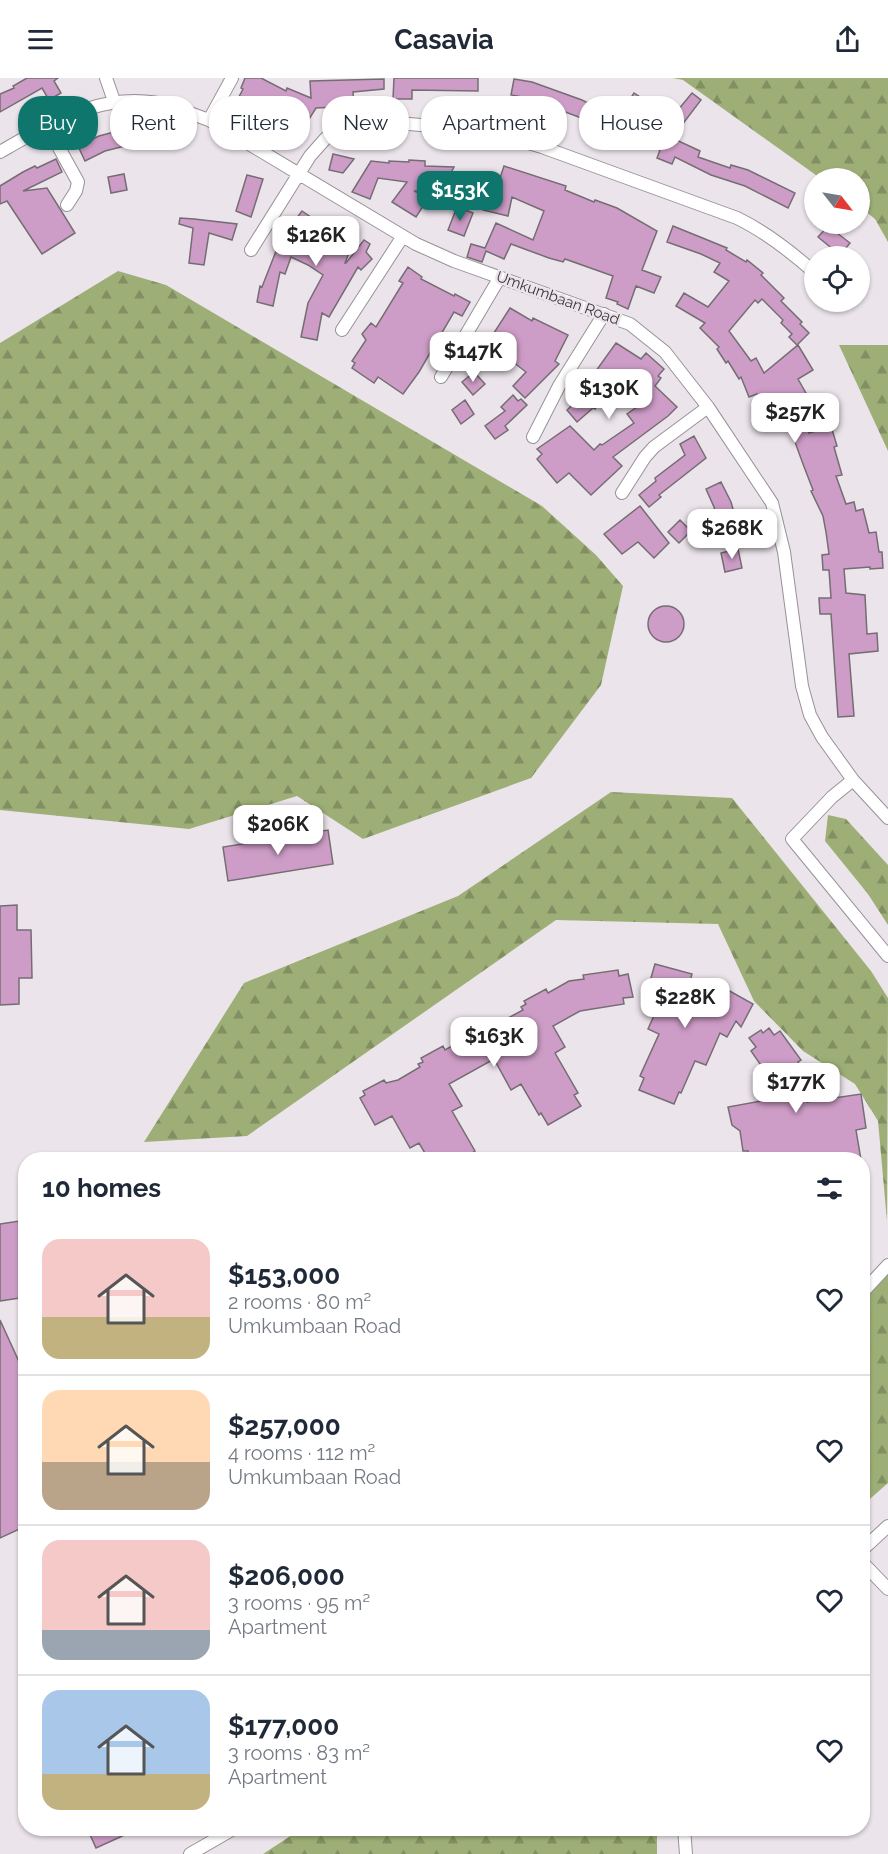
<!DOCTYPE html>
<html lang="en">
<head>
<meta charset="utf-8">
<style>
  :root { --surface:#fff; --page:#f6f6f7; --text:#1f2937; --muted:#747a83; --line:#e0e1e3; --accent:#0f766e }
  body { margin:0; font-family:Raleway,sans-serif; background:var(--page); color:var(--text); height:100vh; display:flex; flex-direction:column; font-size:22px; white-space:nowrap }
  * { box-sizing:border-box; margin:0 }
  p { font-size:20px; color:var(--muted) }
  .icon { flex:none; width:33px; height:33px; fill:none; stroke:currentColor; stroke-width:2; stroke-linecap:round; stroke-linejoin:round }
  .map { position:relative; flex:1; overflow:hidden }
  .details { position:absolute; left:18px; top:1074px; width:852px; height:684px; display:flex; flex-direction:column; background:var(--surface); border-radius:24px; box-shadow:0 2px 4px #0004 }
  .details>* { flex:none }
  .hud { position:absolute; left:18px; top:18px; width:852px; height:54px; display:flex; gap:12px }
  .needle { width:39px; rotate:121deg }
  .fabs { position:absolute; left:804px; top:90px; display:grid; gap:12px }
  .fabs a { display:grid; place-items:center; width:66px; height:66px; border-radius:50%; background:var(--surface); box-shadow:0 2px 4px #0004; font-size:30px }
  .price { position:absolute; translate:-50% -51px; padding:0 14px; border-radius:12px; background:#fff; color:#222; font-size:20px; line-height:39px; filter:drop-shadow(0 2px 3px #0008) }
  .price::after { content:''; position:absolute; left:50%; top:36px; width:18px; height:14px; margin-left:-9px; background:inherit; clip-path:polygon(0 0,100% 0,50% 100%) }
  .price.current { background:var(--accent); color:#fff }
  ul { padding:0; list-style:none }
  li { display:flex; align-items:center; gap:18px; height:150px; padding:0 24px }
  li+li { border-top:2px solid var(--line) }
  li span { display:grid; place-items:center; flex:none; width:168px; height:120px; border-radius:18px; color:#555 }
  li>.icon { margin-inline-start:auto }
  span .icon { width:72px; height:72px; fill:#fffc; stroke-width:1 }
  li b { font-size:26px }
  h2 { display:flex; justify-content:space-between; align-items:center; height:72px; padding:0 24px; font-size:26px }
  .tag { padding:0 21px; border-radius:24px; background:var(--surface); box-shadow:0 2px 4px #0004; font-size:21px; line-height:54px }
  .tag.current { background:var(--accent); color:#fff }
  header { display:flex; justify-content:space-between; align-items:center; height:78px; padding:0 24px; background:var(--surface); font-size:27px; font-weight:700 }
  .map>svg:first-child { display:block }
</style>
</head>
<body>
<header><svg class="icon" aria-label="menu" viewBox="0 0 24 24"><path d="M4 6h16M4 12h16M4 18h16"/></svg>Casavia<svg class="icon" aria-label="share" viewBox="0 0 24 24"><path d="M12 15V3M7 8l5-5 5 5M5 13v7h14v-7"/></svg></header>
<div class="map">
<svg width="888" height="1776" viewBox="0 0 888 1776">
  <defs>
    <pattern id="forest-firs" width="22" height="20" patternUnits="userSpaceOnUse" patternTransform="scale(1.5)"><rect width="22" height="20" fill="#9daf76"/><path d="M5 1l3.5 6h-7zM16 11l3.5 6h-7z" fill="#818f62"/></pattern>
  </defs>
  <rect width="100%" height="100%" fill="#ece4eb"/>
  <path fill="url(#forest-firs)" d="M 673,0 L 888,0 L 888,164 L 875,141 L 860,129 L 860,100 L 820,100 L 683,2 Z
    M 118,193 L 166,207 L 542,428 L 596,477 L 623,508 L 601,607 L 531,700 L 363,761 L 297,718 L 189,751 L 0,732 L 0,265 Z
    M 839,267 L 888,267 L 888,373 Z
    M 611,714 L 732,720 L 871,893 L 888,920 L 887,1143 L 878,1043 L 855,1006 L 803,973 L 754,923 L 718,846 L 556,842 L 247,1058 L 144,1064 L 244,905 L 458,818 Z
    M 828,737 L 846,741 L 888,787 L 888,847 L 868,816 L 825,763 Z
    M 888,1196 L 888,1405 L 863,1427 L 862,1222 Z
    M 301,1751 L 657,1751 L 657,1776 L 263,1776 Z"/>
  <path fill="#ce9dc7" stroke="#746d73" stroke-width="1.5" d="M 27,0 L 58,0 L 54,3 L 61,15 L 49,22 L 42,10 L 0,34 L 0,16 L 14,10 L 13,8 Z
    M 245,0 L 261,0 L 286,13 L 287,10 L 311,20 L 310,3 L 384,1 L 384,11 L 353,14 L 354,28 L 316,30 L 294,65 L 279,55 L 273,66 L 259,59 L 264,50 L 231,34 L 243,11 L 241,10 Z
    M 394,0 L 478,0 L 478,13 L 412,12 L 412,21 L 393,21 Z
    M 514,1 L 532,4 L 582,22 L 618,40 L 634,15 L 646,23 L 638,33 L 668,44 L 692,15 L 701,22 L 672,60 L 700,73 L 698,79 L 730,90 L 731,87 L 748,92 L 795,115 L 788,130 L 745,108 L 711,97 L 675,79 L 672,86 L 657,80 L 660,72 L 628,60 L 622,71 L 608,63 L 612,55 L 592,44 L 528,20 L 511,17 Z
    M 156,49 L 156,66 L 129,67 L 105,73 L 85,83 L 78,68 L 99,58 L 129,50 Z
    M 333,76 L 354,81 L 343,95 L 329,92 Z
    M 56,81 L 62,94 L 23,113 L 47,110 L 75,155 L 42,176 L 7,123 L 0,126 L 0,108 L 23,94 L 35,88 L 37,90 Z
    M 409,82 L 425,83 L 425,88 L 454,89 L 442,112 L 414,113 L 429,119 L 416,139 L 392,124 L 407,104 L 378,100 L 370,121 L 352,114 L 371,83 L 389,85 L 389,83 L 409,84 Z
    M 504,88 L 566,108 L 565,112 L 594,124 L 595,122 L 617,130 L 657,153 L 642,192 L 661,199 L 654,215 L 636,208 L 628,231 L 617,226 L 618,224 L 606,220 L 613,198 L 565,181 L 563,184 L 549,180 L 511,166 L 504,181 L 486,173 L 482,184 L 467,179 L 471,166 L 485,170 L 496,145 L 533,162 L 544,133 L 512,119 L 508,138 L 483,132 L 490,100 L 500,100 Z
    M 124,96 L 127,112 L 111,115 L 108,99 Z
    M 247,97 L 263,101 L 251,139 L 236,133 Z
    M 457,129 L 473,135 L 464,158 L 448,152 Z
    M 302,133 L 330,152 L 330,150 L 343,158 L 345,153 L 354,162 L 345,185 L 346,185 L 364,162 L 370,166 L 366,174 L 372,181 L 361,192 L 358,189 L 329,239 L 322,235 L 317,262 L 301,259 L 308,225 L 323,197 L 308,187 L 291,179 L 285,196 L 280,194 L 273,228 L 257,224 L 260,208 L 262,209 L 280,163 L 282,164 L 286,154 Z
    M 180,140 L 194,141 L 237,146 L 232,162 L 209,155 L 204,187 L 189,185 L 193,150 L 179,146 Z
    M 673,148 L 727,170 L 726,172 L 746,184 L 747,182 L 763,195 L 761,197 L 784,220 L 781,223 L 802,244 L 800,246 L 809,255 L 797,267 L 789,259 L 792,256 L 781,245 L 783,242 L 762,221 L 758,225 L 755,222 L 729,253 L 751,283 L 756,280 L 764,295 L 798,267 L 813,292 L 798,301 L 811,324 L 800,330 L 809,355 L 831,348 L 837,368 L 834,369 L 842,397 L 836,398 L 846,426 L 854,424 L 856,433 L 863,431 L 869,455 L 876,454 L 879,474 L 882,474 L 883,490 L 870,491 L 870,489 L 844,491 L 846,515 L 865,517 L 867,556 L 877,555 L 878,573 L 849,576 L 854,638 L 838,639 L 831,536 L 820,536 L 819,520 L 831,520 L 829,492 L 823,492 L 822,477 L 829,476 L 826,454 L 823,438 L 811,413 L 813,412 L 803,386 L 783,331 L 774,336 L 766,323 L 762,325 L 757,316 L 749,319 L 741,299 L 739,301 L 728,283 L 726,285 L 717,271 L 719,269 L 700,250 L 705,245 L 676,228 L 684,215 L 708,229 L 729,203 L 714,194 L 720,185 L 701,176 L 667,164 Z
    M 828,148 L 850,165 L 840,177 L 818,159 Z
    M 408,189 L 422,199 L 421,201 L 454,218 L 455,216 L 470,224 L 462,238 L 454,234 L 419,294 L 403,316 L 378,299 L 374,305 L 352,290 L 355,285 L 352,283 L 366,262 L 362,256 L 371,245 L 376,249 L 403,205 L 399,203 Z
    M 510,230 L 532,243 L 533,240 L 568,257 L 555,283 L 559,286 L 525,320 L 513,308 L 526,294 L 504,277 L 484,292 L 474,278 L 494,264 L 490,261 Z
    M 616,265 L 641,281 L 646,275 L 664,291 L 658,298 L 661,300 L 655,308 L 677,329 L 668,338 L 613,379 L 622,388 L 591,417 L 569,395 L 557,405 L 537,381 L 542,376 L 537,371 L 570,348 L 594,372 L 600,366 L 602,367 L 634,345 L 627,336 L 637,329 L 614,308 L 595,331 L 593,330 L 577,344 L 567,332 L 578,322 L 579,324 L 600,302 L 593,297 Z
    M 474,294 L 485,306 L 473,317 L 462,304 Z
    M 513,317 L 518,323 L 521,321 L 527,327 L 505,348 L 508,352 L 495,361 L 485,348 L 505,333 L 501,329 Z
    M 465,322 L 474,336 L 461,346 L 452,332 Z
    M 694,358 L 706,380 L 659,417 L 661,419 L 649,429 L 639,417 L 656,403 L 655,400 L 685,377 L 680,366 Z
    M 721,404 L 731,424 L 742,462 L 726,467 L 714,429 L 706,411 Z
    M 640,428 L 669,465 L 654,480 L 638,464 L 622,476 L 604,456 Z
    M 680,442 L 691,453 L 679,465 L 668,454 Z
    M 738,471 L 742,490 L 725,494 L 721,475 Z
    M648 546a18 18 0 1 1 36 0a18 18 0 1 1-36 0Z
    M 328,752 L 333,786 L 228,803 L 223,769 Z
    M 17,827 L 17,852 L 31,852 L 32,900 L 19,900 L 19,926 L 0,927 L 0,828 Z
    M 655,886 L 692,896 L 689,907 L 713,918 L 719,907 L 753,926 L 741,949 L 736,943 L 727,959 L 720,955 L 706,987 L 695,983 L 681,1015 L 679,1014 L 674,1026 L 639,1012 L 644,1000 L 640,998 L 659,956 L 648,951 L 658,929 L 649,927 L 652,916 L 646,917 Z
    M 618,892 L 619,898 L 628,896 L 633,919 L 623,920 L 624,926 L 580,933 L 553,948 L 565,969 L 555,975 L 578,1015 L 574,1017 L 581,1028 L 548,1047 L 541,1035 L 539,1037 L 521,1006 L 511,1012 L 494,981 L 449,1006 L 462,1028 L 452,1033 L 475,1073 L 472,1075 L 476,1082 L 429,1082 L 419,1065 L 410,1070 L 392,1038 L 375,1047 L 360,1020 L 365,1017 L 363,1013 L 384,1002 L 386,1005 L 398,1002 L 420,989 L 418,986 L 423,984 L 421,980 L 443,968 L 445,972 L 468,959 L 466,956 L 487,945 L 489,948 L 494,945 L 495,947 L 523,932 L 521,929 L 526,926 L 524,923 L 546,911 L 548,915 L 569,903 L 584,901 L 583,897 Z
    M 769,950 L 774,957 L 780,953 L 801,982 L 798,984 L 805,994 L 792,1003 L 807,1024 L 861,1016 L 866,1050 L 856,1052 L 861,1082 L 750,1082 L 748,1073 L 743,1073 L 740,1053 L 732,1047 L 728,1029 L 783,1019 L 751,973 L 756,969 L 749,960 L 761,952 L 763,955 Z
    M 26,1142 L 26,1219 L 0,1223 L 0,1146 Z
    M 0,1242 L 26,1299 L 26,1448 L 0,1460 Z
    M 87,1750 L 140,1750 L 96,1770 Z"/>
  <g fill="none" stroke-linecap="round" stroke-linejoin="round">
    <g stroke="#989197" stroke-width="14">
      <path id="street" d="M 106,0 L 114,23
        M 209,42 L 232,0
        M 47,48 L 78,104 L 76,113 L 67,127
        M 0,74 C 54,43 109,9 174,29 C 186,33 197,38 209,42 L 416,166 L 454,183 L 630,246 L 665,274 L 708,329 L 772,425 L 784,474 L 802,608 L 810,637 L 822,659 L 853,702 L 888,740
        M 251,172 L 310,78 L 326,60 L 338,52 L 354,46 L 409,46 L 467,51 L 501,57 L 542,69 L 737,140 C 766,154 790,173 814,194
        M 342,252 L 403,158
        M 441,299 L 500,199
        M 533,359 L 559,308 L 604,236
        M 622,415 L 645,379 L 654,369 L 708,329
        M 853,702 L 832,719 L 792,761 L 888,878
        M 862,1215 L 888,1187
        M 862,1472 L 888,1448
        M 862,1484 L 888,1511
        M 684,1750 L 686,1776
        M 190,1776 L 235,1750"/>
    </g>
    <use href="#street" stroke="#fff" stroke-width="12"/>
  </g>
  <g text-anchor="middle" stroke-width="5" stroke-linejoin="round" paint-order="stroke">
    <g font-size="15" fill="#393538" stroke="#ece4eb">
      <text transform="translate(558 220) rotate(20)" y="5">Umkumbaan Road</text>
    </g>
  </g>
</svg>
<div class="fabs">
<a><svg class="needle" viewBox="-14 -14 28 28"><path d="M0-13l5 13h-10z" fill="#e53935"/><path d="M0 13l5-13h-10z" fill="#747a83"/></svg></a>
<a><svg class="icon" aria-label="locate" viewBox="0 0 24 24"><circle cx="12" cy="12" r="6"/><path d="M12 2v4M12 18v4M2 12h4M18 12h4"/></svg></a>
</div>
<b class="price current" style="left:460px;top:144px">$153K</b>
<b class="price" style="left:316px;top:189px">$126K</b>
<b class="price" style="left:473px;top:305px">$147K</b>
<b class="price" style="left:609px;top:342px">$130K</b>
<b class="price" style="left:795px;top:366px">$257K</b>
<b class="price" style="left:732px;top:482px">$268K</b>
<b class="price" style="left:278px;top:778px">$206K</b>
<b class="price" style="left:685px;top:951px">$228K</b>
<b class="price" style="left:494px;top:990px">$163K</b>
<b class="price" style="left:796px;top:1036px">$177K</b>
<div class="hud">
<a class="tag current">Buy</a>
<a class="tag">Rent</a>
<a class="tag">Filters</a>
<a class="tag">New</a>
<a class="tag">Apartment</a>
<a class="tag">House</a>
</div>
<section class="details">
<h2>10 homes<svg class="icon" aria-label="filters" viewBox="0 0 24 24"><path d="M4 7h16M4 17h16"/><circle cx="9" cy="7" r="2"/><circle cx="15" cy="17" r="2"/></svg></h2>
<ul>
<li><span style="background:linear-gradient(#f6c9c9 65%,#c2b280 0)"><svg class="icon" aria-label="home" viewBox="0 0 24 24"><path d="M3 11l9-7 9 7M6 9v11h12V9"/></svg></span><div><b>$153,000</b><p>2 rooms · 80 m²</p><p>Umkumbaan Road</p></div><svg class="icon" aria-label="heart" viewBox="0 0 24 24"><path d="M12 20l-8-8c-3-5 5-10 8-4 3-6 11-1 8 4z"/></svg></li>
<li><span style="background:linear-gradient(#ffd9b3 60%,#b9a48a 0)"><svg class="icon" aria-label="home" viewBox="0 0 24 24"><path d="M3 11l9-7 9 7M6 9v11h12V9"/></svg></span><div><b>$257,000</b><p>4 rooms · 112 m²</p><p>Umkumbaan Road</p></div><svg class="icon" aria-label="heart" viewBox="0 0 24 24"><path d="M12 20l-8-8c-3-5 5-10 8-4 3-6 11-1 8 4z"/></svg></li>
<li><span style="background:linear-gradient(#f6c9c9 75%,#9aa5b1 0)"><svg class="icon" aria-label="home" viewBox="0 0 24 24"><path d="M3 11l9-7 9 7M6 9v11h12V9"/></svg></span><div><b>$206,000</b><p>3 rooms · 95 m²</p><p>Apartment</p></div><svg class="icon" aria-label="heart" viewBox="0 0 24 24"><path d="M12 20l-8-8c-3-5 5-10 8-4 3-6 11-1 8 4z"/></svg></li>
<li><span style="background:linear-gradient(#a9c7e8 70%,#c2b280 0)"><svg class="icon" aria-label="home" viewBox="0 0 24 24"><path d="M3 11l9-7 9 7M6 9v11h12V9"/></svg></span><div><b>$177,000</b><p>3 rooms · 83 m²</p><p>Apartment</p></div><svg class="icon" aria-label="heart" viewBox="0 0 24 24"><path d="M12 20l-8-8c-3-5 5-10 8-4 3-6 11-1 8 4z"/></svg></li>
</ul>
</section>
</div>
</body>
</html>
